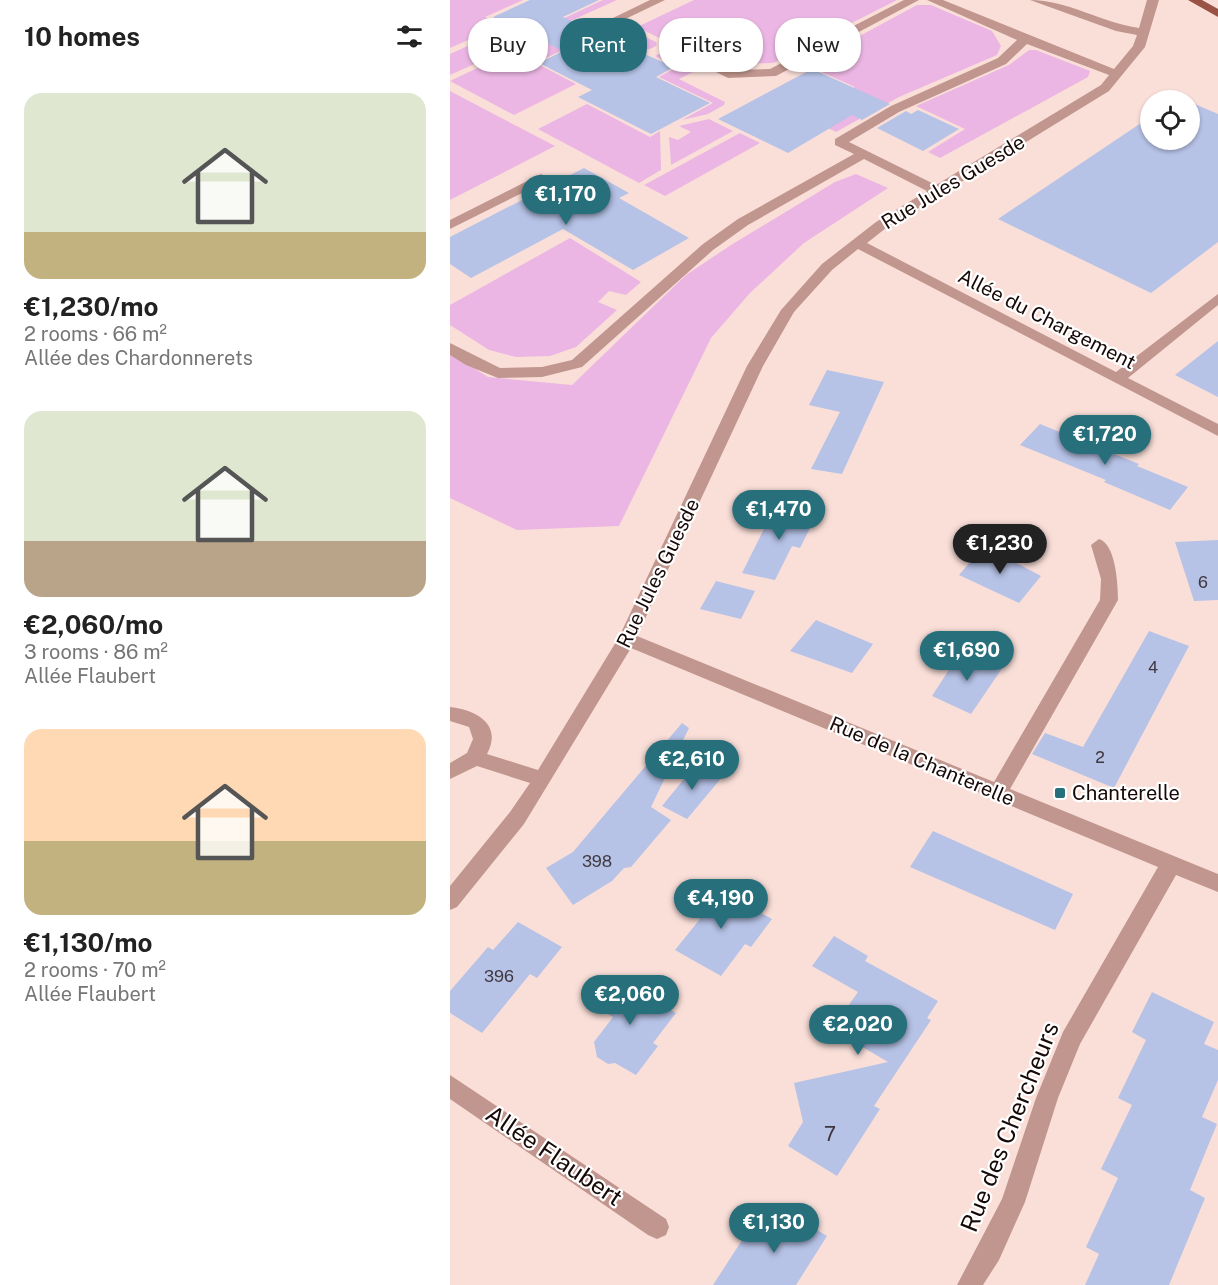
<!DOCTYPE html>
<html lang="en">
<head>
<meta charset="utf-8">
<style>
  :root { --surface:#fff; --page:#f2f2f2; --text:#222; --muted:#767676; --accent:#286f7c }
  body { margin:0; font-family:"Public Sans",sans-serif; background:var(--page); color:var(--text); height:100vh; display:flex; flex-direction:column; font-size:22px; white-space:nowrap }
  * { box-sizing:border-box; margin:0 }
  p { font-size:20px; color:var(--muted) }
  .icon { flex:none; width:33px; height:33px; fill:none; stroke:currentColor; stroke-width:2; stroke-linecap:round; stroke-linejoin:round }
  .map { position:relative; flex:1; overflow:hidden }
  .side { display:flex; flex-direction:column; background:var(--surface); width:450px }
  .side>* { flex:none }
  .banner { position:absolute; left:18px; top:18px; width:570px; height:54px; display:flex; gap:12px }
  .fabs { position:absolute; left:690px; top:90px; display:grid; gap:12px }
  .fabs a { display:grid; place-items:center; width:60px; height:60px; border-radius:50%; background:var(--surface); box-shadow:0 2px 4px #0004; font-size:30px }
  .price { position:absolute; translate:-50% -51px; padding:0 14px; border-radius:21px; background:var(--accent); color:#fff; font-size:20px; line-height:39px; filter:drop-shadow(0 2px 3px #0008) }
  .price::after { content:''; position:absolute; left:50%; top:36px; width:18px; height:14px; margin-left:-9px; background:inherit; clip-path:polygon(0 0,100% 0,50% 100%) }
  .price.selected { background:#222; color:#fff }
  ul { padding:0; list-style:none }
  li { display:grid; align-content:center; gap:12px; height:318px; padding:0 24px }
  li span { display:grid; place-items:center; height:186px; border-radius:18px; color:#555 }
  li>.icon { margin-inline-start:auto }
  span .icon { width:108px; height:108px; fill:#fffc; stroke-width:1 }
  li b { font-size:26px }
  h2 { display:flex; justify-content:space-between; align-items:center; height:72px; padding:0 24px; font-size:26px }
  .chip { padding:0 21px; border-radius:24px; background:var(--surface); box-shadow:0 2px 4px #0004; font-size:21px; line-height:54px }
  .chip.selected { background:var(--accent); color:#fff }
  main { display:flex; flex:1; min-height:0 }
  .map>svg:first-child { display:block }
</style>
</head>
<body>
<main>
<section class="side">
<h2>10 homes<svg class="icon" aria-label="filters" viewBox="0 0 24 24"><path d="M4 7h16M4 17h16"/><circle cx="9" cy="7" r="2"/><circle cx="15" cy="17" r="2"/></svg></h2>
<ul>
<li><span style="background:linear-gradient(#dfe7d0 75%,#c2b280 0)"><svg class="icon" aria-label="home" viewBox="0 0 24 24"><path d="M3 11l9-7 9 7M6 9v11h12V9"/></svg></span><div><b>€1,230/mo</b><p>2 rooms · 66 m²</p><p>Allée des Chardonnerets</p></div></li>
<li><span style="background:linear-gradient(#dfe7d0 70%,#b9a48a 0)"><svg class="icon" aria-label="home" viewBox="0 0 24 24"><path d="M3 11l9-7 9 7M6 9v11h12V9"/></svg></span><div><b>€2,060/mo</b><p>3 rooms · 86 m²</p><p>Allée Flaubert</p></div></li>
<li><span style="background:linear-gradient(#ffd9b3 60%,#c2b280 0)"><svg class="icon" aria-label="home" viewBox="0 0 24 24"><path d="M3 11l9-7 9 7M6 9v11h12V9"/></svg></span><div><b>€1,130/mo</b><p>2 rooms · 70 m²</p><p>Allée Flaubert</p></div></li>
</ul>
</section>
<div class="map">
<svg width="768" height="1285" viewBox="0 0 768 1285">
  <rect width="100%" height="100%" fill="#fadfd9"/>
  <path fill="#ebb6e3" d="M 0,0 L 73,0 L 35,17 L 50,26 L 0,48 Z
    M 153,0 L 167,0 L 0,75 L 0,54 L 57,28 L 76,36 Z
    M 244,0 L 447,0 L 323,63 L 262,64 L 187,27 Z
    M 467,5 L 481,5 L 542,31 L 551,46 L 547,55 L 449,97 L 386,132 L 372,125 L 388,97 L 405,87 L 356,65 Z
    M 167,23 L 206,42 L 207,45 C 189,59 167,42 148,32 Z
    M 112,28 L 135,39 L 86,63 L 126,84 L 64,115 L 0,81 Z
    M 217,50 L 253,67 L 229,79 L 275,102 L 274,105 L 258,114 L 232,120 L 263,103 L 209,77 L 227,67 L 205,56 Z
    M 579,50 L 586,50 L 640,71 L 638,77 L 490,158 L 478,152 L 515,129 L 466,106 L 559,65 Z
    M 0,91 L 105,146 L 0,200 Z
    M 137,104 L 200,137 L 210,131 L 211,170 L 189,183 L 88,129 Z
    M 259,119 L 283,131 L 221,165 L 219,137 L 228,140 L 241,132 L 229,126 Z
    M 290,133 L 310,143 L 215,196 L 194,185 Z
    M 406,174 L 438,188 L 354,243 L 300,293 L 261,338 L 169,526 L 67,530 L 0,498 L 0,353 L 38,377 L 122,385 L 236,275 L 281,245 L 385,182 Z
    M 120,238 L 191,282 L 176,295 L 159,291 L 148,302 L 167,310 L 126,347 L 100,356 L 66,357 L 39,350 L 0,325 L 0,305 Z"/>
  <path fill="#b6c2e6" d="M 80,0 L 149,0 L 113,17 L 137,28 L 129,32 L 130,36 L 140,38 L 149,34 L 224,67 L 206,77 L 260,103 L 201,134 L 128,97 L 142,90 L 89,63 L 113,51 L 43,17 Z
    M 362,69 L 440,104 L 412,120 L 402,115 L 338,153 L 268,119 Z
    M 740,102 L 768,114 L 768,242 L 701,293 L 548,219 L 700,117 L 700,140 L 740,140 Z
    M 468,110 L 509,129 L 473,151 L 427,128 L 456,111 L 461,114 Z
    M 134,168 L 179,193 L 169,198 L 239,238 L 183,270 L 113,229 L 21,278 L 0,264 L 0,237 Z
    M 768,341 L 768,397 L 725,375 Z
    M 377,370 L 434,382 L 392,474 L 361,469 L 390,412 L 359,405 Z
    M 590,424 L 689,464 L 687,466 L 738,487 L 720,510 L 654,482 L 656,480 L 570,445 Z
    M 326,505 L 367,514 L 350,548 L 342,546 L 325,580 L 292,573 Z
    M 768,540 L 768,600 L 744,601 L 725,542 Z
    M 534,546 L 591,576 L 569,603 L 509,575 Z
    M 266,581 L 305,591 L 291,619 L 250,609 Z
    M 366,620 L 423,644 L 402,673 L 340,651 Z
    M 699,631 L 739,646 L 664,788 L 582,754 L 595,733 L 633,747 Z
    M 511,651 L 553,667 L 521,714 L 482,696 Z
    M 232,723 L 239,728 L 201,807 L 221,820 L 181,867 L 174,868 L 162,881 L 123,905 L 96,868 L 123,852 Z
    M 247,763 L 273,776 L 237,819 L 212,806 Z
    M 483,831 L 623,894 L 605,930 L 460,867 Z
    M 260,885 L 322,919 L 301,947 L 295,944 L 271,976 L 225,950 L 250,919 L 239,913 Z
    M 68,922 L 112,947 L 87,978 L 80,974 L 32,1033 L 0,1013 L 0,991 L 38,947 L 43,950 Z
    M 384,936 L 418,956 L 415,961 L 488,1001 L 477,1018 L 481,1020 L 424,1106 L 430,1109 L 387,1176 L 338,1146 L 353,1122 L 344,1083 L 438,1062 L 382,1029 L 408,992 L 362,966 Z
    M 165,977 L 226,1013 L 203,1043 L 208,1046 L 186,1075 L 165,1063 L 158,1064 L 147,1057 L 144,1042 L 163,1017 L 143,1005 Z
    M 702,992 L 764,1022 L 754,1044 L 768,1050 L 768,1080 L 752,1117 L 767,1124 L 740,1190 L 755,1198 L 719,1285 L 635,1285 L 649,1254 L 636,1247 L 668,1178 L 651,1169 L 682,1105 L 668,1098 L 696,1040 L 682,1032 Z
    M 328,1206 L 377,1236 L 346,1285 L 263,1285 L 296,1234 L 305,1241 Z"/>
  <g fill="none" stroke-linecap="round" stroke-linejoin="round">
    <path fill="#c0968e" fill-rule="evenodd" d="M 200,0 L 215,0 L 140,36 L 130,34 Z
      M 454,0 L 469,0 L 326,76 L 278,78 L 254,66 L 260,62 L 280,70 L 320,69 Z
      M 477,0 L 493,0 L 664,69 L 683,46 L 687,35 L 666,31 L 580,0 C 618,0 652,23 689,28 L 697,0 L 709,0 L 695,47 L 659,91 L 436,228 L 417,243 L 666,372 L 768,294 L 768,305 L 678,378 L 768,424 L 768,436 L 408,249 L 382,270 L 344,312 L 313,366 L 187,636 L 544,782 L 650,600 L 651,579 L 641,545 L 649,539 C 666,544 668,585 668,600 L 560,789 L 768,874 L 768,892 L 726,875 L 630,1044 L 608,1098 L 575,1202 L 549,1260 L 533,1285 L 507,1285 L 552,1199 L 586,1098 L 613,1032 L 708,867 L 181,648 L 74,824 L 7,907 L 0,910 L 0,886 L 60,812 L 80,783 L 27,766 L 0,779 L 0,763 L 17,753 L 23,739 L 19,727 L 0,721 L 0,707 C 26,710 53,724 37,754 L 88,770 L 169,637 L 297,366 L 331,310 L 372,264 L 426,222 L 477,191 L 414,159 L 298,225 L 263,250 L 132,367 L 92,377 L 48,378 L 16,365 L 0,355 L 0,343 L 50,368 L 92,367 L 122,360 L 253,244 L 288,219 L 404,154 L 385,145 L 385,139 L 441,106 L 548,58 L 567,40 ZM 577,44 L 659,75 L 651,85 L 486,185 L 399,142 L 449,112 L 556,64 Z
      M 91,174 L 98,178 L 96,181 L 0,229 L 0,220 Z
      M 0,1075 L 216,1219 L 219,1227 L 216,1235 L 207,1239 L 198,1235 L 0,1099 Z"/>
    <path fill="#9a5244" fill-rule="evenodd" d="M 738,0 L 752,0 L 768,9 L 768,17 Z"/>
  </g>
  <rect fill="#286f7c" stroke="#fff" stroke-width="2" x="604" y="787" width="12" height="12" rx="3"/>
  <g text-anchor="middle" stroke-width="4.5" stroke-linejoin="round" paint-order="stroke">
    <g font-size="16" fill="#3f373f">
      <text x="753" y="588">6</text>
      <text x="703" y="673">4</text>
      <text x="650" y="763">2</text>
      <text x="147" y="867">398</text>
      <text x="49" y="982">396</text>
    </g>
    <g font-size="20" fill="#170907" stroke="#fff">
      <text transform="translate(503 182) rotate(-31)" y="7">Rue Jules Guesde</text>
      <text transform="translate(597 319) rotate(27)" y="7">Allée du Chargement</text>
      <text transform="translate(208 573) rotate(-64)" y="7">Rue Jules Guesde</text>
      <text transform="translate(472 761) rotate(23)" y="7">Rue de la Chanterelle</text>
    </g>
    <g font-size="20" fill="#170907" stroke="#fff" text-anchor="start">
      <text x="622" y="800">Chanterelle</text>
    </g>
    <g font-size="20" fill="#3f373f">
      <text x="380" y="1141">7</text>
    </g>
    <g font-size="24" fill="#170907" stroke="#fff">
      <text transform="translate(560 1127) rotate(-68)" y="8">Rue des Chercheurs</text>
      <text transform="translate(104 1156) rotate(34)" y="8">Allée Flaubert</text>
    </g>
  </g>
</svg>
<div class="fabs">
<a><svg class="icon" aria-label="locate" viewBox="0 0 24 24"><circle cx="12" cy="12" r="6"/><path d="M12 2v4M12 18v4M2 12h4M18 12h4"/></svg></a>
</div>
<b class="price" style="left:116px;top:226px">€1,170</b>
<b class="price" style="left:655px;top:466px">€1,720</b>
<b class="price" style="left:329px;top:541px">€1,470</b>
<b class="price selected" style="left:550px;top:575px">€1,230</b>
<b class="price" style="left:517px;top:682px">€1,690</b>
<b class="price" style="left:242px;top:791px">€2,610</b>
<b class="price" style="left:271px;top:930px">€4,190</b>
<b class="price" style="left:180px;top:1026px">€2,060</b>
<b class="price" style="left:408px;top:1056px">€2,020</b>
<b class="price" style="left:324px;top:1254px">€1,130</b>
<div class="banner">
<a class="chip">Buy</a>
<a class="chip selected">Rent</a>
<a class="chip">Filters</a>
<a class="chip">New</a>
</div>
</div>
</main>
</body>
</html>
